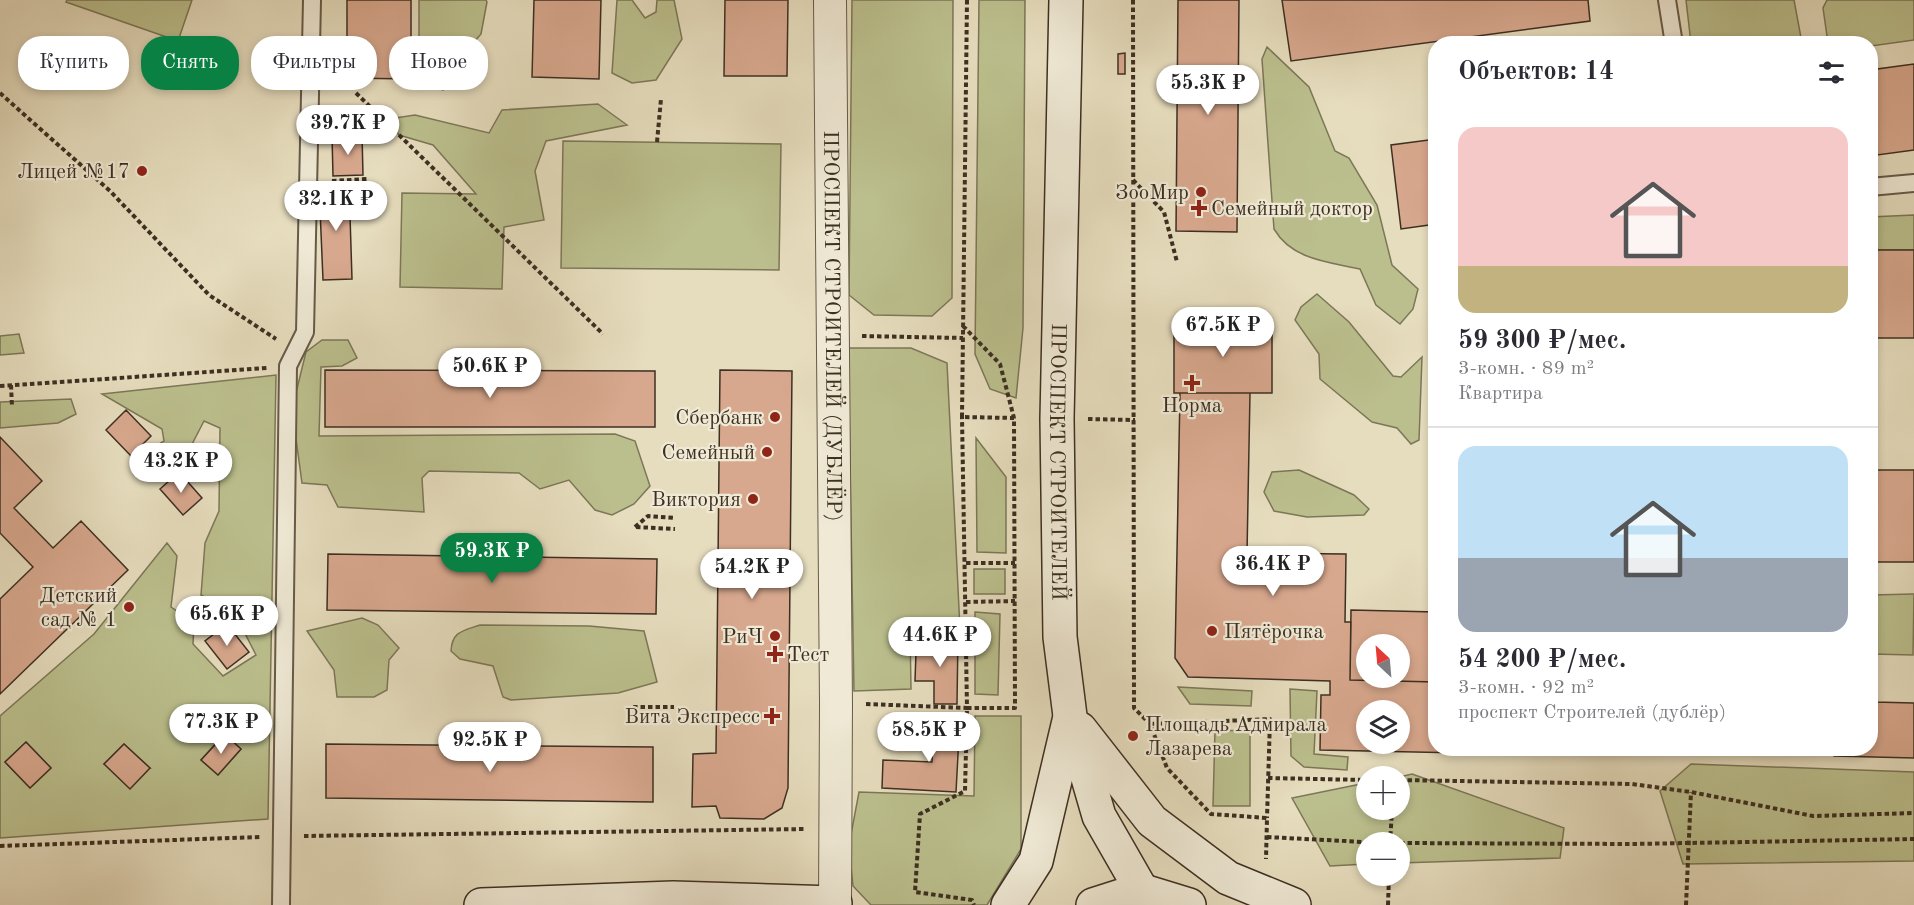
<!DOCTYPE html>
<html lang="ru">
<head>
<meta charset="utf-8">
<style>
  :root { --surface:#fff; --page:#f7f7f7; --text:#2b2b33; --muted:#7c7c81; --line:#e1e1e2; --accent:#0b8043 }
  body { margin:0; font-family:"Old Standard TT",serif; background:var(--page); color:var(--text); height:100vh; display:flex; flex-direction:column; font-size:22px; white-space:nowrap }
  * { box-sizing:border-box; margin:0 }
  p { font-size:20px; color:var(--muted) }
  .icon { flex:none; width:33px; height:33px; fill:none; stroke:currentColor; stroke-width:2; stroke-linecap:round; stroke-linejoin:round }
  .map { position:relative; flex:1; overflow:hidden }
  .side { position:absolute; left:1428px; top:36px; width:450px; height:720px; display:flex; flex-direction:column; background:var(--surface); border-radius:24px; box-shadow:0 3px 9px #0003 }
  .side>* { flex:none }
  .guide { position:absolute; left:18px; top:36px; width:570px; height:54px; display:flex; gap:12px }
  .needle { width:39px; rotate:334deg }
  .controls { position:absolute; left:1356px; top:634px; display:grid; gap:12px }
  .controls a { display:grid; place-items:center; width:54px; height:54px; border-radius:50%; background:var(--surface); box-shadow:0 3px 9px #0003; font-size:30px }
  .price { position:absolute; translate:-50% -51px; padding:0 14px; border-radius:21px; background:#fff; color:#222; font-size:20px; line-height:39px; filter:drop-shadow(0 2px 3px #0008) }
  .price::after { content:''; position:absolute; left:50%; top:36px; width:18px; height:14px; margin-left:-9px; background:inherit; clip-path:polygon(0 0,100% 0,50% 100%) }
  .price.active { background:var(--accent); color:#fff }
  ul { padding:0; list-style:none }
  li { display:grid; align-content:center; gap:12px; height:318px; padding:0 30px }
  li+li { border-top:2px solid var(--line) }
  li span { display:grid; place-items:center; height:186px; border-radius:18px; color:#555 }
  li>.icon { margin-inline-start:auto }
  span .icon { width:108px; height:108px; fill:#fffc; stroke-width:1 }
  li b { font-size:26px }
  h2 { display:flex; justify-content:space-between; align-items:center; height:72px; padding:0 30px; font-size:26px }
  .pill { padding:0 21px; border-radius:24px; background:var(--surface); box-shadow:0 3px 9px #0003; font-size:21px; line-height:54px }
  .pill.active { background:var(--accent); color:#fff }
  .map>svg:first-child { display:block }
</style>
</head>
<body>
<div class="map">
<svg width="1914" height="905" viewBox="0 0 1914 905">
  <rect width="100%" height="100%" fill="#e6ddbe"/>
  <filter id="stains"><feTurbulence type="fractalNoise" baseFrequency=".00333" numOctaves="4"/><feColorMatrix values="0 0 0 0 .2 0 0 0 0 .09 0 0 0 0 .02 0 0 0 .5 -.17"/></filter>
  <radialGradient id="worn" r=".72"><stop offset=".6" stop-color="#630" stop-opacity="0"/><stop offset="1" stop-color="#630" stop-opacity=".3"/></radialGradient>
  <path fill="#bbbf8d" stroke="#7c7758" stroke-width="1.5" fill-rule="evenodd" d="M 67,0 L 192,0 L 178,41 L 66,2 Z
    M 419,0 L 486,0 L 487,2 L 481,34 L 463,55 L 465,79 L 443,90 L 419,82 Z
    M 617,0 L 632,0 L 645,18 L 656,12 L 657,0 L 674,0 L 682,39 L 656,80 L 632,83 L 612,73 Z
    M 852,0 L 953,0 L 952,298 L 932,316 L 874,315 L 849,295 Z
    M 979,0 L 1025,0 L 1023,328 L 1016,398 L 990,389 L 975,354 Z
    M 1686,0 L 1794,0 L 1802,43 L 1691,43 Z
    M 1827,0 L 1914,0 L 1914,40 L 1871,46 L 1870,44 L 1828,43 L 1823,8 Z
    M 1267,47 L 1309,87 L 1335,151 L 1349,158 L 1377,205 L 1392,265 L 1418,289 L 1413,309 L 1400,324 L 1376,305 L 1360,269 C 1329,262 1292,260 1274,229 L 1262,59 Z
    M 598,104 L 627,125 L 546,141 L 535,171 L 544,220 L 504,227 L 502,289 L 400,287 L 402,193 L 476,194 L 433,145 L 399,135 L 388,119 L 415,115 L 489,133 L 502,110 Z
    M 563,141 L 781,144 L 779,270 L 561,268 Z
    M 1914,215 L 1914,250 L 1871,250 L 1870,217 Z
    M 1317,294 L 1349,322 L 1393,376 L 1401,377 L 1422,357 L 1419,440 L 1411,444 L 1397,428 L 1372,422 L 1320,379 L 1319,354 L 1295,320 L 1301,307 Z
    M 19,334 L 24,353 L 0,355 L 0,336 Z
    M 322,340 L 348,340 L 357,358 L 342,366 L 321,367 L 319,436 L 615,434 L 635,441 L 650,486 L 634,504 L 612,515 L 595,510 L 569,480 L 540,489 L 519,473 L 429,471 L 422,478 L 424,512 L 338,507 L 327,485 L 302,483 L 292,409 L 306,352 Z
    M 848,348 L 911,348 L 947,363 L 960,629 L 910,630 L 911,689 L 854,691 Z
    M 276,375 L 268,819 L 0,838 L 0,716 L 94,634 L 167,543 L 177,556 L 171,607 L 194,623 L 193,644 L 223,676 L 256,655 L 237,618 L 201,595 L 205,543 L 219,511 L 220,428 L 204,421 L 188,452 L 153,466 L 147,452 L 164,441 L 162,429 L 102,394 ZM 224,734 L 241,749 L 218,775 L 201,760 ZM 26,742 L 51,768 L 30,788 L 5,762 ZM 124,744 L 150,768 L 104,764 Z
    M 71,399 L 76,414 L 58,423 L 0,428 L 0,402 Z
    M 976,438 L 1006,477 L 1006,553 L 977,552 Z
    M 1299,470 L 1354,495 L 1369,509 L 1364,515 L 1307,517 L 1274,511 L 1264,492 L 1272,472 Z
    M 974,569 L 1005,569 L 1005,594 L 974,594 Z
    M 1914,594 L 1913,655 L 1871,654 L 1871,595 Z
    M 975,612 L 1000,614 L 998,695 L 975,694 Z
    M 362,618 L 378,625 L 399,648 L 389,660 L 387,690 L 374,697 L 337,697 L 334,670 L 307,631 Z
    M 480,625 L 589,626 L 644,631 L 657,682 L 618,693 L 511,700 L 503,697 L 493,666 L 460,659 L 451,651 C 452,631 463,631 480,625 Z
    M 1178,687 L 1252,691 L 1251,706 L 1190,704 Z
    M 1290,689 L 1317,691 L 1314,754 L 1348,757 L 1347,770 L 1304,767 L 1291,756 Z
    M 975,716 L 1021,716 L 1021,849 L 987,905 L 871,905 L 853,886 L 849,845 L 859,792 L 974,796 Z
    M 1215,730 L 1250,731 L 1250,806 L 1213,806 Z
    M 1691,764 L 1914,772 L 1914,861 L 1683,864 L 1660,791 Z
    M 1412,774 L 1564,828 L 1560,858 L 1400,863 L 1400,843 L 1366,843 L 1366,864 L 1330,866 L 1292,798 L 1366,783 L 1366,810 L 1400,810 L 1399,777 Z"/>
  <path fill="#d8a88e" stroke="#3d2f22" stroke-width="1.5" fill-rule="evenodd" d="M 347,0 L 411,0 L 411,79 L 347,78 Z
    M 534,0 L 601,0 L 599,79 L 532,77 Z
    M 725,0 L 788,0 L 787,76 L 724,76 Z
    M 1178,0 L 1239,0 L 1237,232 L 1176,231 Z
    M 1282,0 L 1588,0 L 1590,21 L 1291,61 Z
    M 1125,53 L 1125,74 L 1118,74 L 1118,54 Z
    M 1914,64 L 1914,150 L 1870,156 L 1870,70 Z
    M 362,135 L 363,175 L 333,176 L 332,136 Z
    M 1436,139 L 1436,224 L 1401,229 L 1391,145 Z
    M 349,184 L 352,279 L 323,280 L 319,185 Z
    M 1870,250 L 1914,250 L 1914,338 L 1870,338 Z
    M 1431,290 L 1436,290 L 1436,410 L 1431,410 Z
    M 1174,323 L 1272,323 L 1272,393 L 1174,393 Z
    M 325,370 L 655,371 L 655,427 L 325,427 Z
    M 720,370 L 792,371 L 788,788 L 782,808 L 764,819 L 720,818 L 716,806 L 692,807 L 693,754 L 716,753 Z
    M 1180,393 L 1250,393 L 1247,553 L 1346,554 L 1345,622 L 1351,622 L 1350,680 L 1436,682 L 1436,748 L 1462,748 L 1462,753 L 1320,750 L 1321,695 L 1330,695 L 1330,681 L 1188,677 L 1175,658 ZM 1366,711 L 1400,711 L 1400,744 L 1366,744 Z
    M 126,410 L 151,436 L 131,456 L 106,430 Z
    M 0,437 L 42,481 L 14,508 L 53,548 L 81,521 L 128,570 L 0,694 L 0,599 L 33,567 L 0,533 Z
    M 1870,470 L 1914,470 L 1914,562 L 1870,562 Z
    M 179,472 L 202,498 L 183,515 L 160,489 Z
    M 1429,474 L 1436,474 L 1436,501 L 1430,501 Z
    M 328,554 L 657,559 L 656,614 L 327,610 Z
    M 1351,610 L 1436,612 L 1436,682 L 1350,680 ZM 1366,645 L 1400,645 L 1400,678 L 1366,678 Z
    M 227,624 L 249,652 L 227,669 L 205,641 Z
    M 933,635 L 958,635 L 957,704 L 934,704 L 934,681 L 915,681 L 916,652 L 933,652 Z
    M 1870,695 L 1874,695 L 1874,702 L 1914,703 L 1914,758 L 1834,756 L 1834,748 L 1870,748 Z
    M 934,716 L 960,717 L 956,792 L 882,788 L 883,760 L 932,762 Z
    M 225,734 L 241,749 L 218,775 L 201,760 Z
    M 26,742 L 51,768 L 30,788 L 5,762 Z
    M 124,744 L 150,768 L 130,789 L 104,764 Z
    M 326,744 L 653,747 L 653,802 L 326,798 Z
    M 1698,748 L 1810,748 L 1810,753 Z"/>
  <g fill="none" stroke-linecap="round" stroke-linejoin="round">
    <g stroke="#675a49" stroke-width="20">
      <path id="lane" d="M 1667,0 L 1674,44
        M 1870,187 L 1914,183
        M 281,905 L 288,366 L 305,332 L 312,0"/>
    </g>
    <g stroke="#675a49" stroke-width="34">
      <g id="street">
        <path id="s1" d="M 830,0 L 836,704 L 835,903"/>
      </g>
    </g>
    <g stroke="#3d2f22" stroke-width="36">
      <g id="secondary">
        <path id="s2" d="M 1066,0 L 1057,419 L 1060,637 L 1070,716 L 1099,816 L 1150,905"/>
        <path d="M 1080,729 L 1152,821 L 1228,878 L 1294,905"/>
        <path d="M 481,905 L 673,898 L 835,903"/>
        <path d="M 1008,905 L 1036,861 L 1069,721"/>
        <path d="M 1093,905 L 1140,890 L 1189,905"/>
      </g>
    </g>
    <path stroke="#3d2f22" stroke-width="4" stroke-dasharray="4.5 3" stroke-linecap="butt" d="M 967,0 L 962,417 L 1014,418 L 1015,708 L 967,708 L 965,791 L 920,814 L 915,892 L 972,900 L 974,905
      M 1133,0 L 1134,708 L 1150,724 L 1167,768 L 1211,814 L 1267,818 L 1266,859
      M 0,93 L 110,191 L 209,295 L 276,339
      M 356,93 L 603,334
      M 657,142 L 661,99
      M 1133,180 L 1164,212 L 1177,262
      M 332,181 L 367,179
      M 963,326 L 1000,364 L 1014,418
      M 862,336 L 963,338
      M 11,385 L 12,407
      M 0,386 L 267,368
      M 1088,419 L 1135,420
      M 635,527 L 648,516 L 675,518
      M 636,527 L 675,529
      M 966,563 L 1015,563
      M 966,602 L 1015,601
      M 866,704 L 967,708 L 962,417
      M 633,707 L 674,707
      M 1150,724 L 1270,719 L 1267,818
      M 1268,778 L 1366,780
      M 1400,780 L 1632,784 L 1691,792 L 1813,816 L 1914,813
      M 304,836 L 806,829
      M 1267,837 L 1383,843
      M 1390,843 L 1392,810
      M 1400,843 L 1632,844 L 1914,839
      M 0,846 L 260,837
      M 1388,905 L 1389,876
      M 1686,905 L 1691,792"/>
    <use href="#lane" stroke="#efe9d5" stroke-width="16"/>
    <use href="#street" stroke="#efe9d5" stroke-width="32"/>
    <use href="#secondary" stroke="#efe9d5" stroke-width="33"/>
  </g>
  <g fill="#8f2418" stroke="#efe9d5" stroke-width="2">
    <circle cx="142" cy="171" r="6"/>
    <circle cx="1201" cy="192" r="6"/>
    <path d="M1196 199h6v6h6v6h-6v6h-6v-6h-6v-6h6z"/>
    <path d="M1189 374h6v6h6v6h-6v6h-6v-6h-6v-6h6z"/>
    <circle cx="775" cy="417" r="6"/>
    <circle cx="767" cy="452" r="6"/>
    <circle cx="753" cy="499" r="6"/>
    <circle cx="129" cy="607" r="6"/>
    <circle cx="1212" cy="631" r="6"/>
    <circle cx="775" cy="636" r="6"/>
    <path d="M772 645h6v6h6v6h-6v6h-6v-6h-6v-6h6z"/>
    <path d="M769 707h6v6h6v6h-6v6h-6v-6h-6v-6h6z"/>
    <circle cx="1133" cy="736" r="6"/>
  </g>
  <g text-anchor="middle" stroke-width="4.5" stroke-linejoin="round" paint-order="stroke">
    <g font-size="21" fill="#3d2f22" stroke="#efe9d5" text-anchor="end">
      <text x="130" y="178">Лицей №17</text>
      <text x="1189" y="199">ЗооМир</text>
      <text x="1211" y="215" text-anchor="start">Семейный доктор</text>
      <text x="1192" y="412" text-anchor="middle">Норма</text>
      <text x="763" y="424">Сбербанк</text>
      <text x="755" y="459">Семейный</text>
      <text x="741" y="506">Виктория</text>
      <text x="117" y="602">Детский<tspan x="117" dy="24">сад № 1</tspan></text>
      <text x="1224" y="638" text-anchor="start">Пятёрочка</text>
      <text x="763" y="643">РиЧ</text>
      <text x="787" y="661" text-anchor="start">Тест</text>
      <text x="760" y="723">Вита Экспресс</text>
      <text x="1145" y="731" text-anchor="start">Площадь Адмирала<tspan x="1145" dy="24">Лазарева</tspan></text>
    </g>
    <g font-size="21" fill="#3d2f22" stroke="#efe9d5">
      <text dy="7" stroke="none"><textPath href="#s1" startOffset="326">ПРОСПЕКТ СТРОИТЕЛЕЙ (ДУБЛЁР)</textPath></text>
      <text dy="7" stroke="none"><textPath href="#s2" startOffset="462">ПРОСПЕКТ СТРОИТЕЛЕЙ</textPath></text>
    </g>
  </g>
  <rect width="100%" height="100%" filter="url(#stains)"/>
  <rect width="100%" height="100%" fill="url(#worn)"/>
</svg>
<div class="controls">
<a><svg class="needle" viewBox="-14 -14 28 28"><path d="M0-13l5 13h-10z" fill="#e53935"/><path d="M0 13l5-13h-10z" fill="#7c7c81"/></svg></a>
<a><svg class="icon" aria-label="layers" viewBox="0 0 24 24"><path d="M12 4l9 5-9 5-9-5zM3 14l9 5 9-5"/></svg></a>
<a>+</a>
<a>−</a>
</div>
<b class="price" style="left:1208px;top:116px">55.3K ₽</b>
<b class="price" style="left:348px;top:156px">39.7K ₽</b>
<b class="price" style="left:336px;top:232px">32.1K ₽</b>
<b class="price" style="left:1223px;top:358px">67.5K ₽</b>
<b class="price" style="left:490px;top:399px">50.6K ₽</b>
<b class="price" style="left:181px;top:494px">43.2K ₽</b>
<b class="price active" style="left:492px;top:584px">59.3K ₽</b>
<b class="price" style="left:1273px;top:597px">36.4K ₽</b>
<b class="price" style="left:752px;top:600px">54.2K ₽</b>
<b class="price" style="left:227px;top:647px">65.6K ₽</b>
<b class="price" style="left:940px;top:668px">44.6K ₽</b>
<b class="price" style="left:221px;top:755px">77.3K ₽</b>
<b class="price" style="left:929px;top:763px">58.5K ₽</b>
<b class="price" style="left:490px;top:773px">92.5K ₽</b>
<div class="guide">
<a class="pill">Купить</a>
<a class="pill active">Снять</a>
<a class="pill">Фильтры</a>
<a class="pill">Новое</a>
</div>
<section class="side">
<h2>Объектов: 14<svg class="icon" aria-label="filters" viewBox="0 0 24 24"><path d="M4 7h16M4 17h16"/><circle cx="9" cy="7" r="2"/><circle cx="15" cy="17" r="2"/></svg></h2>
<ul>
<li><span style="background:linear-gradient(#f6c9c9 75%,#c2b280 0)"><svg class="icon" aria-label="home" viewBox="0 0 24 24"><path d="M3 11l9-7 9 7M6 9v11h12V9"/></svg></span><div><b>59 300 ₽/мес.</b><p>3-комн. · 89 m²</p><p>Квартира</p></div></li>
<li><span style="background:linear-gradient(#bfe0f5 60%,#9aa5b1 0)"><svg class="icon" aria-label="home" viewBox="0 0 24 24"><path d="M3 11l9-7 9 7M6 9v11h12V9"/></svg></span><div><b>54 200 ₽/мес.</b><p>3-комн. · 92 m²</p><p>проспект Строителей (дублёр)</p></div></li>
</ul>
</section>
</div>
</body>
</html>
